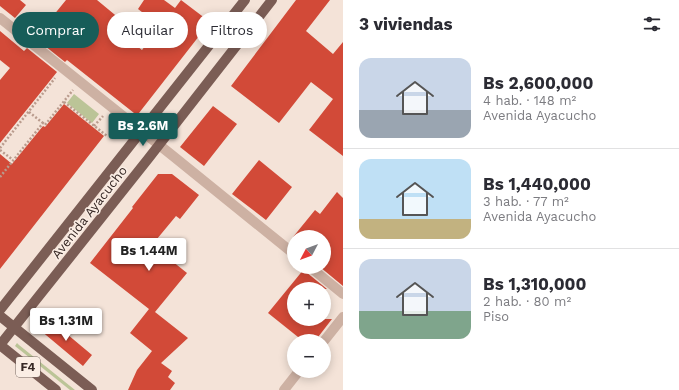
<!DOCTYPE html>
<html lang="es">
<head>
<meta charset="utf-8">
<style>
  :root { --surface:#fff; --page:#f7f7f7; --text:#2b2b33; --muted:#7c7c81; --line:#e1e1e2; --accent:#175d59 }
  body { margin:0; font-family:"Work Sans",sans-serif; background:var(--page); color:var(--text); height:100vh; display:flex; flex-direction:column; font-size:15px; white-space:nowrap }
  * { box-sizing:border-box; margin:0 }
  p { font-size:13px; color:var(--muted) }
  .icon { flex:none; width:22px; height:22px; fill:none; stroke:currentColor; stroke-width:2; stroke-linecap:round; stroke-linejoin:round }
  .map { position:relative; flex:1; overflow:hidden }
  .sheet { display:flex; flex-direction:column; background:var(--surface); width:336px }
  .sheet>* { flex:none }
  .top-card { position:absolute; left:12px; top:12px; width:271px; height:36px; display:flex; gap:8px }
  .needle { width:26px; rotate:229deg }
  .buttons { position:absolute; left:287px; top:230px; display:grid; gap:8px }
  .buttons a { display:grid; place-items:center; width:44px; height:44px; border-radius:50%; background:var(--surface); box-shadow:0 2px 10px #0003; font-size:20px }
  .price { position:absolute; translate:-50% -34px; padding:0 9px; border-radius:4px; background:#fff; color:#222; font-size:13px; line-height:26px; filter:drop-shadow(0 1px 2px #0008) }
  .price::after { content:''; position:absolute; left:50%; top:24px; width:12px; height:9px; margin-left:-6px; background:inherit; clip-path:polygon(0 0,100% 0,50% 100%) }
  .price.selected { background:var(--accent); color:#fff }
  ul { padding:0; list-style:none }
  li { display:flex; align-items:center; gap:12px; height:100px; padding:0 16px }
  li+li { border-top:1px solid var(--line) }
  li span { display:grid; place-items:center; flex:none; width:112px; height:80px; border-radius:12px; color:#555 }
  li>.icon { margin-inline-start:auto }
  span .icon { width:48px; height:48px; fill:#fffc; stroke-width:1 }
  li b { font-size:17px }
  h2 { display:flex; justify-content:space-between; align-items:center; height:48px; padding:0 16px; font-size:17px }
  .tag { padding:0 14px; border-radius:18px; background:var(--surface); box-shadow:0 2px 10px #0003; font-size:14px; line-height:36px }
  .tag.selected { background:var(--accent); color:#fff }
  main { display:flex; flex:1; min-height:0 }
  .map>svg:first-child { display:block }
</style>
</head>
<body>
<main>
<div class="map">
<svg width="343" height="390" viewBox="0 0 343 390">
  <rect width="100%" height="100%" fill="#f4e3d8"/>
  <path fill="#bbc497" d="M 74,94 L 99,114 L 92,123 L 67,103 Z
    M 17,343 L 19,345 L 75,390 L 70,390 L 15,346 Z"/>
  <path fill="#d24a38" d="M 0,0 L 20,0 L 26,5 L 15,18 L 0,6 Z
    M 66,0 L 97,0 L 126,24 L 119,32 L 142,50 L 160,26 L 138,9 L 144,0 L 164,0 L 175,8 L 181,0 L 210,22 L 139,113 L 134,113 L 67,60 L 65,62 L 35,38 Z
    M 296,0 L 330,0 L 306,31 L 333,54 L 343,42 L 343,156 L 309,130 L 333,99 L 311,82 L 279,123 L 231,86 Z
    M 0,31 L 24,51 L 27,48 L 57,72 L 0,143 L 0,80 L 10,68 L 0,60 Z
    M 64,104 L 104,136 L 0,269 L 0,154 L 12,164 L 43,126 L 45,127 Z
    M 213,106 L 237,124 L 204,166 L 180,147 Z
    M 259,160 L 292,187 L 266,220 L 232,194 Z
    M 158,174 L 172,174 L 199,195 L 180,219 L 176,216 L 152,245 L 187,273 L 155,312 L 188,338 L 161,363 L 172,371 L 168,377 L 175,383 L 170,390 L 128,390 L 137,370 L 152,351 L 130,333 L 149,309 L 90,263 L 133,208 L 132,207 Z
    M 337,192 L 343,198 L 343,286 L 320,267 L 324,267 L 324,237 L 293,237 L 315,210 L 320,214 Z
    M 304,269 L 306,272 L 327,289 L 294,289 L 294,319 L 332,319 L 315,341 L 303,341 L 268,313 Z
    M 49,319 L 92,355 L 83,366 L 40,330 Z"/>
  <g fill="none" stroke-linecap="round" stroke-linejoin="round">
    <path stroke="#b99b8d" stroke-width="2.5" stroke-dasharray="2 2" stroke-linecap="butt" d="M 64,102 L 107,136
      M 29,112 L 43,123
      M 94,126 L 103,116
      M 0,148 L 55,78
      M 0,150 L 13,160
      M 0,177 L 43,123 L 45,125 L 73,90"/>
    <path stroke="#cdb1a3" stroke-width="10" d="M 0,18 L 173,156 L 294,254
      M 310,267 L 343,294
      M 324,341 L 343,317
      M 284,390 L 299,371"/>
    <path stroke="#7b5d55" stroke-width="10" d="M 0,310 L 245,0
      M 0,316 L 92,390
      M 0,345 L 148,159 L 272,0
      M 0,345 L 56,390"/>
  </g>
  <g text-anchor="middle" stroke-width="3" stroke-linejoin="round" paint-order="stroke">
    <rect fill="#fbeee5" stroke="#72645f" stroke-width="1" x="16" y="357" width="24" height="20" rx="3"/>
    <g font-size="12" font-weight="bold" fill="#372926">
      <text x="28" y="371">F4</text>
    </g>
    <g font-size="13" fill="#372926" stroke="#fbeee5">
      <text transform="translate(89 212) rotate(-52)" y="5">Avenida Ayacucho</text>
    </g>
  </g>
</svg>
<div class="buttons">
<a><svg class="needle" viewBox="-14 -14 28 28"><path d="M0-13l5 13h-10z" fill="#e53935"/><path d="M0 13l5-13h-10z" fill="#7c7c81"/></svg></a>
<a>+</a>
<a>−</a>
</div>
<b class="price selected" style="left:143px;top:147px">Bs 2.6M</b>
<b class="price" style="left:149px;top:272px">Bs 1.44M</b>
<b class="price" style="left:66px;top:342px">Bs 1.31M</b>
<div class="top-card">
<a class="tag selected">Comprar</a>
<a class="tag">Alquilar</a>
<a class="tag">Filtros</a>
</div>
</div>
<section class="sheet">
<h2>3 viviendas<svg class="icon" aria-label="filters" viewBox="0 0 24 24"><path d="M4 7h16M4 17h16"/><circle cx="9" cy="7" r="2"/><circle cx="15" cy="17" r="2"/></svg></h2>
<ul>
<li><span style="background:linear-gradient(#c9d6e8 65%,#9aa5b1 0)"><svg class="icon" aria-label="home" viewBox="0 0 24 24"><path d="M3 11l9-7 9 7M6 9v11h12V9"/></svg></span><div><b>Bs 2,600,000</b><p>4 hab. · 148 m²</p><p>Avenida Ayacucho</p></div></li>
<li><span style="background:linear-gradient(#bfe0f5 75%,#c2b280 0)"><svg class="icon" aria-label="home" viewBox="0 0 24 24"><path d="M3 11l9-7 9 7M6 9v11h12V9"/></svg></span><div><b>Bs 1,440,000</b><p>3 hab. · 77 m²</p><p>Avenida Ayacucho</p></div></li>
<li><span style="background:linear-gradient(#c9d6e8 65%,#7fa58c 0)"><svg class="icon" aria-label="home" viewBox="0 0 24 24"><path d="M3 11l9-7 9 7M6 9v11h12V9"/></svg></span><div><b>Bs 1,310,000</b><p>2 hab. · 80 m²</p><p>Piso</p></div></li>
</ul>
</section>
</main>
</body>
</html>
